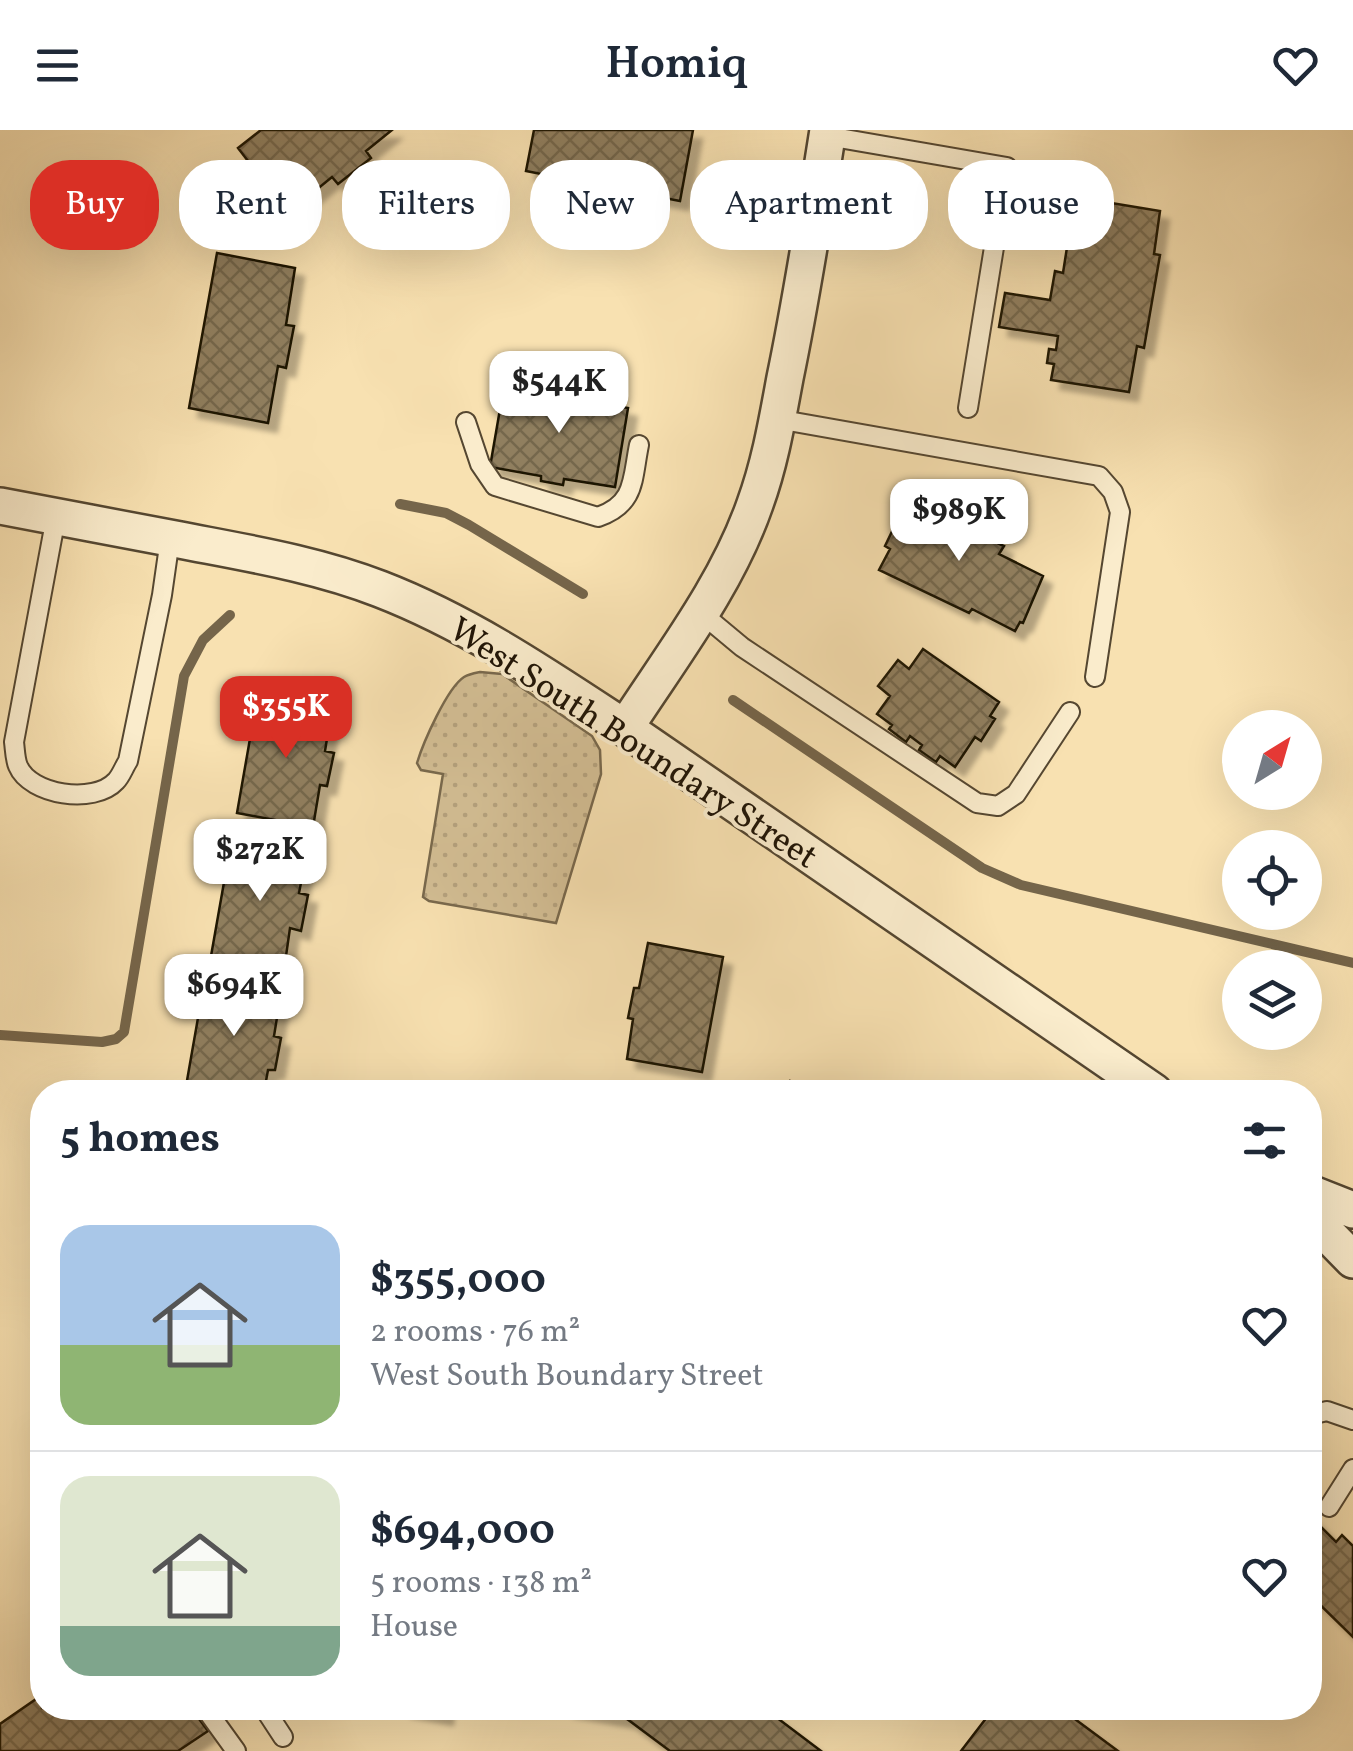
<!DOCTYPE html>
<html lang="en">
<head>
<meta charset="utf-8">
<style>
  :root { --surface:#fff; --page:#f2f2f3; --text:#1f2937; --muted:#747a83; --line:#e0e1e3; --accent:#d93025 }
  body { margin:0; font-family:Vollkorn,serif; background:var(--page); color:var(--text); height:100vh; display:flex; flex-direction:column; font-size:38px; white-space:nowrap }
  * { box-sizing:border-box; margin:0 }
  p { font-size:32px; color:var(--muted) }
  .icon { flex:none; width:55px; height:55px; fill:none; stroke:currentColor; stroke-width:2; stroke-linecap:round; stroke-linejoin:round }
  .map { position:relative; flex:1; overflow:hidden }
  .sheet { position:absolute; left:30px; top:950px; width:1292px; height:640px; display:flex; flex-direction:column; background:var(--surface); border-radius:40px; box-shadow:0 10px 40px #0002 }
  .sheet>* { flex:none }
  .banner { position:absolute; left:30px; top:30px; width:1295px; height:90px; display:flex; gap:20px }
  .needle { width:65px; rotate:37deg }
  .tools { position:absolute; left:1222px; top:580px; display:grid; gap:20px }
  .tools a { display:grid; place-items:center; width:100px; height:100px; border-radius:50%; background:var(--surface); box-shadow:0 10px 40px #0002; font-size:50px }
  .price { position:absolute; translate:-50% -85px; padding:0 22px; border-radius:20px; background:#fff; color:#222; font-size:32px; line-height:65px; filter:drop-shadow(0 2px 5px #0008) }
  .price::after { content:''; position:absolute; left:50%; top:60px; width:30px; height:22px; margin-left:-15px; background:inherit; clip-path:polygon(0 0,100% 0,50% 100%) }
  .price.on { background:var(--accent); color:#fff }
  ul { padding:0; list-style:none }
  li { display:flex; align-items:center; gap:30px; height:250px; padding:0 30px }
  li+li { border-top:2px solid var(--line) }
  li span { display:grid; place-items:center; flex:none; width:280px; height:200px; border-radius:30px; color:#555 }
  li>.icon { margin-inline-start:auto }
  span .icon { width:120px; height:120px; fill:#fffc; stroke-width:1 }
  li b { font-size:42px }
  h2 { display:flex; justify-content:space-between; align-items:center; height:120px; padding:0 30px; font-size:42px }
  .tag { padding:0 35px; border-radius:40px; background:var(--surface); box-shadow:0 10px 40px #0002; font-size:35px; line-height:90px }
  .tag.on { background:var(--accent); color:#fff }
  header { display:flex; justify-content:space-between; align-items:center; height:130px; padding:0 30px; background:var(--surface); font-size:45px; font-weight:600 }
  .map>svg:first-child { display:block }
</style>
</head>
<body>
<header><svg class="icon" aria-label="menu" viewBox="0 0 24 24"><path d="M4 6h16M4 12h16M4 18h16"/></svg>Homiq<svg class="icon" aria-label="heart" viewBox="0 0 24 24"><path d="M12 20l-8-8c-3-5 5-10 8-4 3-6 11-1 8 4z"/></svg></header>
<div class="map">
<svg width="1353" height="1621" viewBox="0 0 1353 1621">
  <defs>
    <pattern id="grass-dots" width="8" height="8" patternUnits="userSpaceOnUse" patternTransform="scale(2.5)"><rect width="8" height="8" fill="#d3be94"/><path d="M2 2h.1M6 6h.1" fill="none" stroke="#b5a27e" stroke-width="1.8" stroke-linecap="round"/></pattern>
    <pattern id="building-cross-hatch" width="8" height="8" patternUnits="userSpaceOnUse" patternTransform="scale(2.5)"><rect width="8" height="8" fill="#907f5f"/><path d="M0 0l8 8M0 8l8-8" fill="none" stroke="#75674c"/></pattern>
    <filter id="shadow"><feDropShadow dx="9" dy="9" stdDeviation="2.5" flood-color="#0004"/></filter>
  </defs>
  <rect width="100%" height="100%" fill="#f8e1b1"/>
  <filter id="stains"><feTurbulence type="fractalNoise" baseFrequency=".002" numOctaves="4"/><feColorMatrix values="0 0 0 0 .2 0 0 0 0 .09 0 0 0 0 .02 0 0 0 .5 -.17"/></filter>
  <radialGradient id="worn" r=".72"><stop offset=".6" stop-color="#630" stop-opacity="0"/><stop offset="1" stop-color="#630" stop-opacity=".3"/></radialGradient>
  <path fill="url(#grass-dots)" stroke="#79694d" stroke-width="2.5" d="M 480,542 L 502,544 L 592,606 L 600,620 L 601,644 L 556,793 L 429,771 L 423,767 L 443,644 L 421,640 L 417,633 C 423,613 447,558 464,547 C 469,544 475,543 480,542 Z"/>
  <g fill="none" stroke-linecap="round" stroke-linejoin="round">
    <path stroke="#75654a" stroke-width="10" d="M 400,374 L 446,383 L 469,395 L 583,464
      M 733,570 L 982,738 L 1021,755 L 1353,833
      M 0,905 L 102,912 L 116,909 L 124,902 L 184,546 L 203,510 L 230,485"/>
  </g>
  <path fill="url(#building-cross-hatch)" stroke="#1f1406" stroke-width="2.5" filter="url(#shadow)" d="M 261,0 L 392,0 L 366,21 L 371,28 L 338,54 L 332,47 L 288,83 L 238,18 Z
    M 534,0 L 693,0 L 680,71 L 623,60 L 622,66 L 581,59 L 582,52 L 526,41 Z
    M 1081,68 L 1160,81 L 1154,124 L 1160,125 L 1144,218 L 1137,216 L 1129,262 L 1051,250 L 1054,234 L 1047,233 L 1049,219 L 1056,220 L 1058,206 L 999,197 L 1005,163 L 1050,170 L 1055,141 L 1063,143 L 1068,111 L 1074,112 L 1076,98 L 1069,96 L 1071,83 L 1079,84 Z
    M 217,123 L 295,138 L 286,195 L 294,196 L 286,238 L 278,236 L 268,293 L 189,278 Z
    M 550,255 L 585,261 L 583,270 L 628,278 L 615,357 L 564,349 L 563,355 L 541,351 L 541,346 L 490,337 L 504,256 L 548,265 Z
    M 918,363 L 985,397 L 980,405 L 1004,416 L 999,424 L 1043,446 L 1023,493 L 1020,492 L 1015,501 L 972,479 L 969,483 L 879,440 L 890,419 L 885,416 L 897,391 L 902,394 Z
    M 923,519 L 999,572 L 990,586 L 995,589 L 981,611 L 975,607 L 955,637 L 940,626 L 936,632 L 919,620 L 922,615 L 910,606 L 906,612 L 889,599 L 892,595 L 877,584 L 890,566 L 878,556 L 898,530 L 909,539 Z
    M 258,563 L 332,578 L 325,621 L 334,623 L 327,656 L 320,655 L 313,697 L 237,683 Z
    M 232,707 L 307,722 L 299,763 L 308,765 L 301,801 L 290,798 L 284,840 L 211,826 Z
    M 648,813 L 723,827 L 702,942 L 627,929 L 633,889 L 628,888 L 634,858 L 639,858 Z
    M 205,848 L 281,863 L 274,906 L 281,908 L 275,940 L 268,940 L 264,962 L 185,962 Z
    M 790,951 L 847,962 L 788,962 Z
    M 1310,1386 L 1336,1412 L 1342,1405 L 1353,1416 L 1353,1507 L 1310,1465 Z
    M 42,1565 L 42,1578 L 191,1578 L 208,1601 L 178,1621 L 0,1621 L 0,1594 Z
    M 401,1578 L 445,1578 L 444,1586 Z
    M 564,1578 L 764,1578 L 821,1621 L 670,1621 L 627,1589 Z
    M 994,1578 L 1060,1578 L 1118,1621 L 961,1621 Z"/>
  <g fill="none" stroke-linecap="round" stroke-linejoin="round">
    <g stroke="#554731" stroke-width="22">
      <path id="service" d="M 827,6 L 1007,37 L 968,278
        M 777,289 L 1099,346 L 1113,362 L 1120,382 L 1095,547
        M 466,292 L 480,334 L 495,356 L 598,387 C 636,374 632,349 639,315
        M 56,387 L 14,612 C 15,619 15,629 18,636 C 30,665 94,675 116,651 C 121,646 124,637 128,631 L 162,465 L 170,409
        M 700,482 L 742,517 L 977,673 L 998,676 L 1016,664 L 1070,582
        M 1310,1285 L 1327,1281 L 1353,1290
        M 1329,1377 L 1353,1339
        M 205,1578 L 236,1621
        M 264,1578 L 283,1607"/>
    </g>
    <g stroke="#554731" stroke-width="40">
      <path id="minor" d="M 0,376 C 60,387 120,399 180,410 C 247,423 316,434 380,459 C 468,493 546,546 625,598 L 1154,962
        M 625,598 C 671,527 727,455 755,374 C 770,333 777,291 785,248 C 802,166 815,83 828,0
        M 1310,1063 L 1353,1080
        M 1310,1086 L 1353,1130"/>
    </g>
    <use href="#service" stroke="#faeccc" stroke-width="18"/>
    <use href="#minor" stroke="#faeccc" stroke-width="35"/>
  </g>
  <g text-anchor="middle" stroke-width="8" stroke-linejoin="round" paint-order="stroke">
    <g font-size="35" fill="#1f1406" stroke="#faeccc">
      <text transform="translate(634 612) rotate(33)" y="12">West South Boundary Street</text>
    </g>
  </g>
  <rect width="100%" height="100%" filter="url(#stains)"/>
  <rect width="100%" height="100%" fill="url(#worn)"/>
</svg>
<div class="tools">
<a><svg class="needle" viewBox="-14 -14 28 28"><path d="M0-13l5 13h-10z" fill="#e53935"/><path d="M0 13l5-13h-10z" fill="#747a83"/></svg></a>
<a><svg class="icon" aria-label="locate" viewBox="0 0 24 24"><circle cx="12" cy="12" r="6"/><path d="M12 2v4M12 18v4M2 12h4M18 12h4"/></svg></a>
<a><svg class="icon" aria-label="layers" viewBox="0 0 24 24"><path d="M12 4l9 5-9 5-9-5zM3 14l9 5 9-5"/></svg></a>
</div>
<b class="price" style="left:559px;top:306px">$544K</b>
<b class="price" style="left:959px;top:434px">$989K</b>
<b class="price on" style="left:286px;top:631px">$355K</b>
<b class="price" style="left:260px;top:774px">$272K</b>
<b class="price" style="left:234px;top:909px">$694K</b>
<div class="banner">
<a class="tag on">Buy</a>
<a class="tag">Rent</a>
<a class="tag">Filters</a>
<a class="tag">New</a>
<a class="tag">Apartment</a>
<a class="tag">House</a>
</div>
<section class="sheet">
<h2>5 homes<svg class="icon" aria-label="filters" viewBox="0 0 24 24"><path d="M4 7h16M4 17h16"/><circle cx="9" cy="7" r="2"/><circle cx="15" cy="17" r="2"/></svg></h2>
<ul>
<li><span style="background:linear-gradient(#a9c7e8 60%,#8fb573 0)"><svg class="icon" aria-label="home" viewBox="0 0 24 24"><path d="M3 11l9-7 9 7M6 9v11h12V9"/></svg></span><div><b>$355,000</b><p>2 rooms · 76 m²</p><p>West South Boundary Street</p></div><svg class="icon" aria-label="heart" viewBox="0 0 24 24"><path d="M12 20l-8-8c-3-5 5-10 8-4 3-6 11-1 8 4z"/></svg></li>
<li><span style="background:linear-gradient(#dfe7d0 75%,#7fa58c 0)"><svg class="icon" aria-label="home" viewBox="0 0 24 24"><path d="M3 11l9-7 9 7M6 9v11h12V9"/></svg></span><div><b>$694,000</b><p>5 rooms · 138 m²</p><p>House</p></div><svg class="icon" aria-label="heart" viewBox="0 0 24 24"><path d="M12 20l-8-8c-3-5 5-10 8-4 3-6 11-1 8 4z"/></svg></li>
</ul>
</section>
</div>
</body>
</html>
